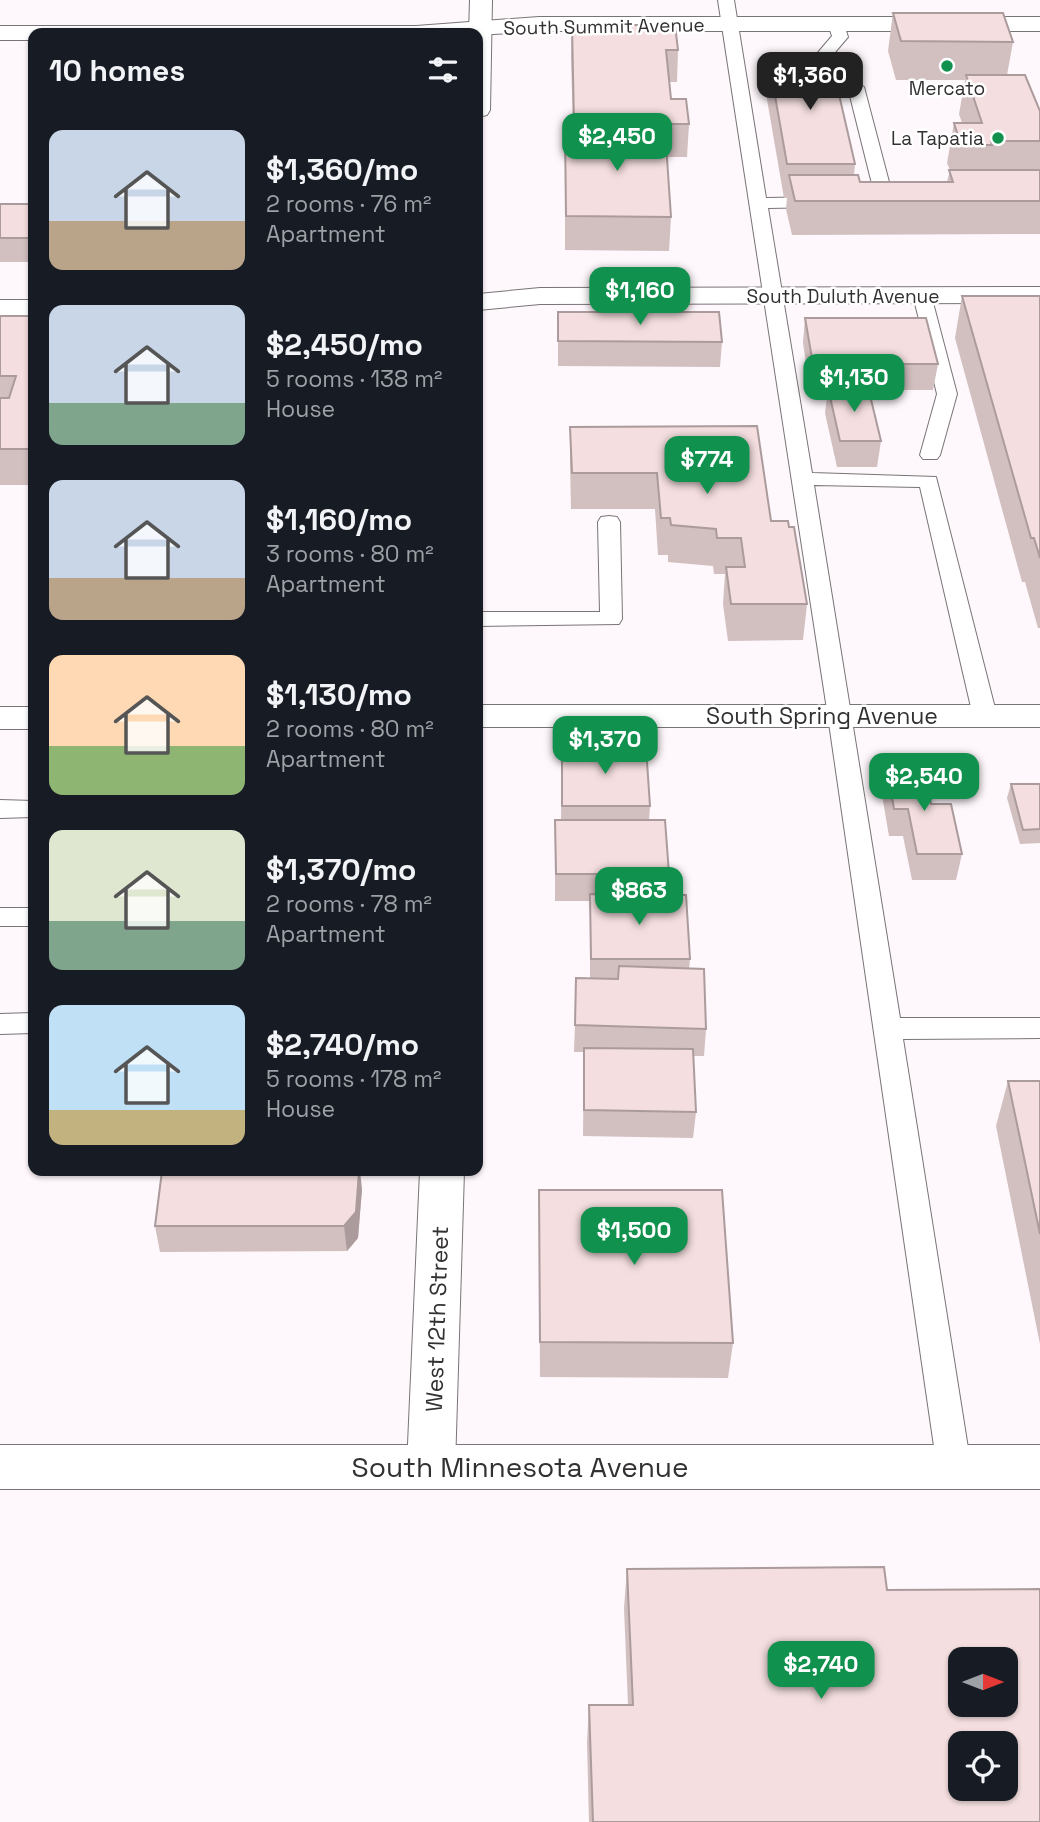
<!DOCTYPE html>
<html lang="en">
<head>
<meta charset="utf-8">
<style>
  :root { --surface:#171b24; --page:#20242c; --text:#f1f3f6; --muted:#9ea1a6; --accent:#11914e }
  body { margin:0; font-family:"Space Grotesk",sans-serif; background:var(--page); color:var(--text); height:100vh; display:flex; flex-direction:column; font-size:26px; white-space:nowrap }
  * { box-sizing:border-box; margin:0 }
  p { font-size:23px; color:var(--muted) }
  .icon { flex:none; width:38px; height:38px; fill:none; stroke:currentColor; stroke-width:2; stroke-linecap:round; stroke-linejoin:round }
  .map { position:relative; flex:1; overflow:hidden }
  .drawer { position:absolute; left:28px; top:28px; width:455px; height:1148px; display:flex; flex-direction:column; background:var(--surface); border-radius:14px; box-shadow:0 2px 5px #0004 }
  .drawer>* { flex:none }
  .needle { width:46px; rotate:90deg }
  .controls { position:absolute; left:948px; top:1647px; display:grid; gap:14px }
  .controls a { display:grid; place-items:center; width:70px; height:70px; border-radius:14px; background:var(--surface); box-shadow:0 2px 5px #0004; font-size:35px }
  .price { position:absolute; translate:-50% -60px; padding:0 16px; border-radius:14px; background:var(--accent); color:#fff; font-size:23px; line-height:46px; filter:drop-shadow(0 2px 4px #0008) }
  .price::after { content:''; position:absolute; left:50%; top:42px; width:21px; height:16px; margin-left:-10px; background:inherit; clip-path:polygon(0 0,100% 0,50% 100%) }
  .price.active { background:#222; color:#fff }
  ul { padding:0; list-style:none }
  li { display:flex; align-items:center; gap:21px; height:175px; padding:0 21px }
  li span { display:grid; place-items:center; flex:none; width:196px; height:140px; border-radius:14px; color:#555 }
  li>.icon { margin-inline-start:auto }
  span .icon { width:84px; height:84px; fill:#fffc; stroke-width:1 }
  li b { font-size:30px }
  h2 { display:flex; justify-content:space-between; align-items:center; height:84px; padding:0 21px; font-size:30px }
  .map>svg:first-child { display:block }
</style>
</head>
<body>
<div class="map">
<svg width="1040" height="1822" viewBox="0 0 1040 1822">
  <rect width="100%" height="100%" fill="#fef7fb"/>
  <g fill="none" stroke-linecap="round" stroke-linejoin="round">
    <g stroke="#797477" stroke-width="2">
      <path id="service" d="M 718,0 L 734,0 L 766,198 L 823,197 L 832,202 L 823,207 L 768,208 L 812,473 L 936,477 L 997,716 L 993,722 L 985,724 L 977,722 L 973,716 L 920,487 L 814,485 L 900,1018 L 1040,1018 L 1040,1038 L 903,1039 L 971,1467 L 966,1478 L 954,1482 L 942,1478 L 937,1467 L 828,716 Z
        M 836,19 L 844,24 L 848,37 L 831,57 L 836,82 L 856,82 L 864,87 L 894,201 L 891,205 L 868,206 L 859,201 L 862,197 L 875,196 L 849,92 L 829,92 L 821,87 L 815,56 L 832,36 L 828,24 Z
        M 922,289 L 931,295 L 957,394 L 940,455 L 937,459 L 923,459 L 920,455 L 937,394 L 913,295 Z
        M 609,516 L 617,517 L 620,522 L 622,619 L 619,624 L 478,626 L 478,612 L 600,612 L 598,522 L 601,517 Z
        M 0,800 L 33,801 L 33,817 L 0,818 Z
        M 0,908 L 33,908 L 33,926 L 0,926 Z
        M 33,1013 L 33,1033 L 0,1034 L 0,1014 Z"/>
    </g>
    <g stroke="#797477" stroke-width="2">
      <path id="minor" d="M 470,0 L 492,0 L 490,110 L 487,115 L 478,117 L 478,33 L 469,33 Z
        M 1040,287 L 1040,303 L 540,304 L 478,310 L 478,294 L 540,288 Z
        M 0,300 L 33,300 L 33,316 L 0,316 Z
        M 478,705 L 1040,705 L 1040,727 L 478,727 Z
        M 0,707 L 33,707 L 33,729 L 0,729 Z
        M 420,1171 L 464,1171 L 455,1467 L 448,1483 L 431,1489 L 414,1483 L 407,1467 Z"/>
    </g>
    <g stroke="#797477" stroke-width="2">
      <path id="tertiary" d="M 539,17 L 1040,17 L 1040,31 L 539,31 L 478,35 L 33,33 L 33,40 L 0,40 L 0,26 L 416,26 Z"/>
    </g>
    <g stroke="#797477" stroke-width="2">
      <path id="primary" d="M 0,1445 L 1040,1445 L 1040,1489 L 0,1489 Z"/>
    </g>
    <use href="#service" fill="#fff" fill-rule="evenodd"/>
    <use href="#minor" fill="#fff" fill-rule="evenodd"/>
    <use href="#tertiary" fill="#fff" fill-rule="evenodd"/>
    <use href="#primary" fill="#fff" fill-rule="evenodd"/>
  </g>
  <path fill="#d2bfc0" d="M 893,13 L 1013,42 L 1007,75 L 1040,111 L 1040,234 L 792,235 L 786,209 L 787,198 L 784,198 L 765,88 L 768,56 L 806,64 L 855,164 L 854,175 L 860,182 L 947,182 L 950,170 L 947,163 L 954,123 L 962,123 L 959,114 L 965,80 L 896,80 L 888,51 Z
    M 572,25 L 678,50 L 677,82 L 669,82 L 671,99 L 689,124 L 687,157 L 667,157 L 671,217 L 669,251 L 565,250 L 565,129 L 573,129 L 571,57 Z
    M 0,204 L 33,204 L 33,262 L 0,262 Z
    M 962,296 L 1040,296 L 1040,628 L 1038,628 L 1025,582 L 1022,582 L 955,338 Z
    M 558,312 L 722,342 L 720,367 L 558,366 Z
    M 0,316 L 33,316 L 33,485 L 0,485 Z
    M 805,318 L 938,364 L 933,390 L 869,390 L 881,441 L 877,467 L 837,467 L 825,413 L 828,390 L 810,390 L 803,343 Z
    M 570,427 L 771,521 L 807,604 L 803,640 L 728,641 L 723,604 L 725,574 L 714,574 L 713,566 L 668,562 L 668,555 L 658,555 L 655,509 L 571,509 L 570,462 Z
    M 562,746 L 650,806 L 649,820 L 669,874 L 668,894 L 690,959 L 689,969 L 706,1029 L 704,1056 L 693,1056 L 696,1112 L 693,1138 L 583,1136 L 584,1052 L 574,1052 L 575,1025 L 590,978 L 590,901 L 555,901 L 555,820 L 561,820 Z
    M 887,768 L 931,804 L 962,854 L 956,880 L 912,880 L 903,836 L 889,836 L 882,795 Z
    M 1011,784 L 1040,784 L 1040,843 L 1020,844 L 1007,798 Z
    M 1008,1081 L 1040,1081 L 1040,1344 L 996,1126 Z
    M 362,1189 L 358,1238 L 347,1251 L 160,1252 L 155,1226 Z
    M 539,1190 L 733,1343 L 728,1378 L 540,1377 Z
    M 627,1569 L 887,1590 L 1040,1822 L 589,1822 L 587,1742 L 589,1705 L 628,1705 L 624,1608 Z"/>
  <path fill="#ab9b9c" d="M 359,1171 L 360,1171 L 362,1189 L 358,1238 L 347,1251 L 344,1226 Z"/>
  <path fill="#f4dedf" stroke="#ab9b9c" stroke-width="2" fill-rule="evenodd" d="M 893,13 L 1003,13 L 1013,42 L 901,41 Z
    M 572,25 L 675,25 L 678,50 L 666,50 L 671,99 L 686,99 L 689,124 L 574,124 Z
    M 768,56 L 804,56 L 806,64 L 832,64 L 855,164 L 787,164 Z
    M 966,75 L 1025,75 L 1040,111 L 1040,141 L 991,141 L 992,145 L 961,145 L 954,123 L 982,123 Z
    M 565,129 L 665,129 L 671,217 L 566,216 Z
    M 949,170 L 1040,170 L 1040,201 L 795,201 L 789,175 L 858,175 L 860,182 L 953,182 Z
    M 0,204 L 33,204 L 33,238 L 0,238 Z
    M 962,296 L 1040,296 L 1040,558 L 1034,538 L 1031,538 Z
    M 558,312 L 719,312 L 722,342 L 558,341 Z
    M 0,316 L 33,316 L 33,449 L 0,449 L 0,398 L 9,398 L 16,376 L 0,376 Z
    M 805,318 L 926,318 L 938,364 L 813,364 Z
    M 868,387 L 881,441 L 840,441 L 828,388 Z
    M 757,426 L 771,521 L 788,521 L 789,527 L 794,527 L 807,604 L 731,604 L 726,567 L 745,567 L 741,538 L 717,538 L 716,529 L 671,525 L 670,518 L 661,518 L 657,473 L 572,473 L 570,427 Z
    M 562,746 L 646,747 L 650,806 L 562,806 Z
    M 887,768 L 924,768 L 931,804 L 951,804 L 962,854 L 917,854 L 908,809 L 894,809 Z
    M 1011,784 L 1040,784 L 1040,829 L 1023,830 Z
    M 555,820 L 665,820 L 669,874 L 556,874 Z
    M 590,894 L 686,895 L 690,959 L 591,959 Z
    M 619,966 L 704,969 L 706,1029 L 575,1025 L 576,978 L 618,979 Z
    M 584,1048 L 693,1049 L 696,1112 L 584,1110 Z
    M 1008,1081 L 1040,1081 L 1040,1234 Z
    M 162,1171 L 359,1171 L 356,1212 L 344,1226 L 155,1226 Z
    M 539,1190 L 722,1190 L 733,1343 L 540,1342 Z
    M 884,1567 L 887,1590 L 1040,1589 L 1040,1822 L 593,1822 L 589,1705 L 633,1705 L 627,1569 ZM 961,1659 L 1006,1659 L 1006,1704 L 961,1704 ZM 961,1743 L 1006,1743 L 1006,1788 L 961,1788 Z"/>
  <g fill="#11914e" stroke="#fff" stroke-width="2.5">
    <circle cx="947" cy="66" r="7"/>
    <circle cx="998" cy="138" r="7"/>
  </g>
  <g text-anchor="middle" stroke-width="5" stroke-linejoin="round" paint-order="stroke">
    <g font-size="19" fill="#333032" stroke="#fff">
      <text transform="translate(604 26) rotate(-1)" y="7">South Summit Avenue</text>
      <text x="843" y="303">South Duluth Avenue</text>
    </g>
    <g font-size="19" fill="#333032" stroke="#fff">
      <text x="947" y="95">Mercato</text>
      <text x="984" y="145" text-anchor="end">La Tapatia</text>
    </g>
    <g font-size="23" fill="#333032" stroke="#fff">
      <text x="822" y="724">South Spring Avenue</text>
      <text transform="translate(437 1319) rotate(-88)" y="8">West 12th Street</text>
    </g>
    <g font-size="28" fill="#333032" stroke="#fff">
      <text x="520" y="1477">South Minnesota Avenue</text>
    </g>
  </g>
</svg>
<div class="controls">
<a><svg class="needle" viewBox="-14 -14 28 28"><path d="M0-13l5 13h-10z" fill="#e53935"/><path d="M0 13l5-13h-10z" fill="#9ea1a6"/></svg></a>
<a><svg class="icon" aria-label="locate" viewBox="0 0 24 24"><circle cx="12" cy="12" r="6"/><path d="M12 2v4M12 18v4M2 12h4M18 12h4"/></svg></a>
</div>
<b class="price active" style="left:810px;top:112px">$1,360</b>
<b class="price" style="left:617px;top:173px">$2,450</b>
<b class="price" style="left:640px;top:327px">$1,160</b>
<b class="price" style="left:854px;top:414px">$1,130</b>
<b class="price" style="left:707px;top:496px">$774</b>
<b class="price" style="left:605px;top:776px">$1,370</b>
<b class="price" style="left:924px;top:813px">$2,540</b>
<b class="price" style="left:639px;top:927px">$863</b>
<b class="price" style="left:634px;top:1267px">$1,500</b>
<b class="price" style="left:821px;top:1701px">$2,740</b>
<section class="drawer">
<h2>10 homes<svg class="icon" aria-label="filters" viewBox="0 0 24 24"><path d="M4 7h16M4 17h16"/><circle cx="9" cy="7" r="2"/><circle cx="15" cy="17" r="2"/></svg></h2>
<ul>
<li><span style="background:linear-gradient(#c9d6e8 65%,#b9a48a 0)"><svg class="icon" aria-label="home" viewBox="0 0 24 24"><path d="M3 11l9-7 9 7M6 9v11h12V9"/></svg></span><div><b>$1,360/mo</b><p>2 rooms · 76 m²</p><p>Apartment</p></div></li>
<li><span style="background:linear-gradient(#c9d6e8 70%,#7fa58c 0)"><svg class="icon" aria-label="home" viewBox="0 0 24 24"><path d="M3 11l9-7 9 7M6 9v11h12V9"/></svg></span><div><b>$2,450/mo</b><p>5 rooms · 138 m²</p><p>House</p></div></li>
<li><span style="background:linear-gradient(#c9d6e8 70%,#b9a48a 0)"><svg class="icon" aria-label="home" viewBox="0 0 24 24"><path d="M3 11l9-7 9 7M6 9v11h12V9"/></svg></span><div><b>$1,160/mo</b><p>3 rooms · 80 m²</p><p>Apartment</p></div></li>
<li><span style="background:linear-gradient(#ffd9b3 65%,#8fb573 0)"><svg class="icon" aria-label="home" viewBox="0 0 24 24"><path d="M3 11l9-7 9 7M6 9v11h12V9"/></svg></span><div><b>$1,130/mo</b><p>2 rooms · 80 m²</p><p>Apartment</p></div></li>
<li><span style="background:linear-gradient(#dfe7d0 65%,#7fa58c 0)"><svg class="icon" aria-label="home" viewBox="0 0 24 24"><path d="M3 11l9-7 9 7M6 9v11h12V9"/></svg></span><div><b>$1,370/mo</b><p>2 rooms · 78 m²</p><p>Apartment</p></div></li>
<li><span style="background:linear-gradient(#bfe0f5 75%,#c2b280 0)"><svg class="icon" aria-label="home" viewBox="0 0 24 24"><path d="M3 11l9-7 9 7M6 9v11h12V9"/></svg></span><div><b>$2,740/mo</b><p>5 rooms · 178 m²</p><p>House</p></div></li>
</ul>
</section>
</div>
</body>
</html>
